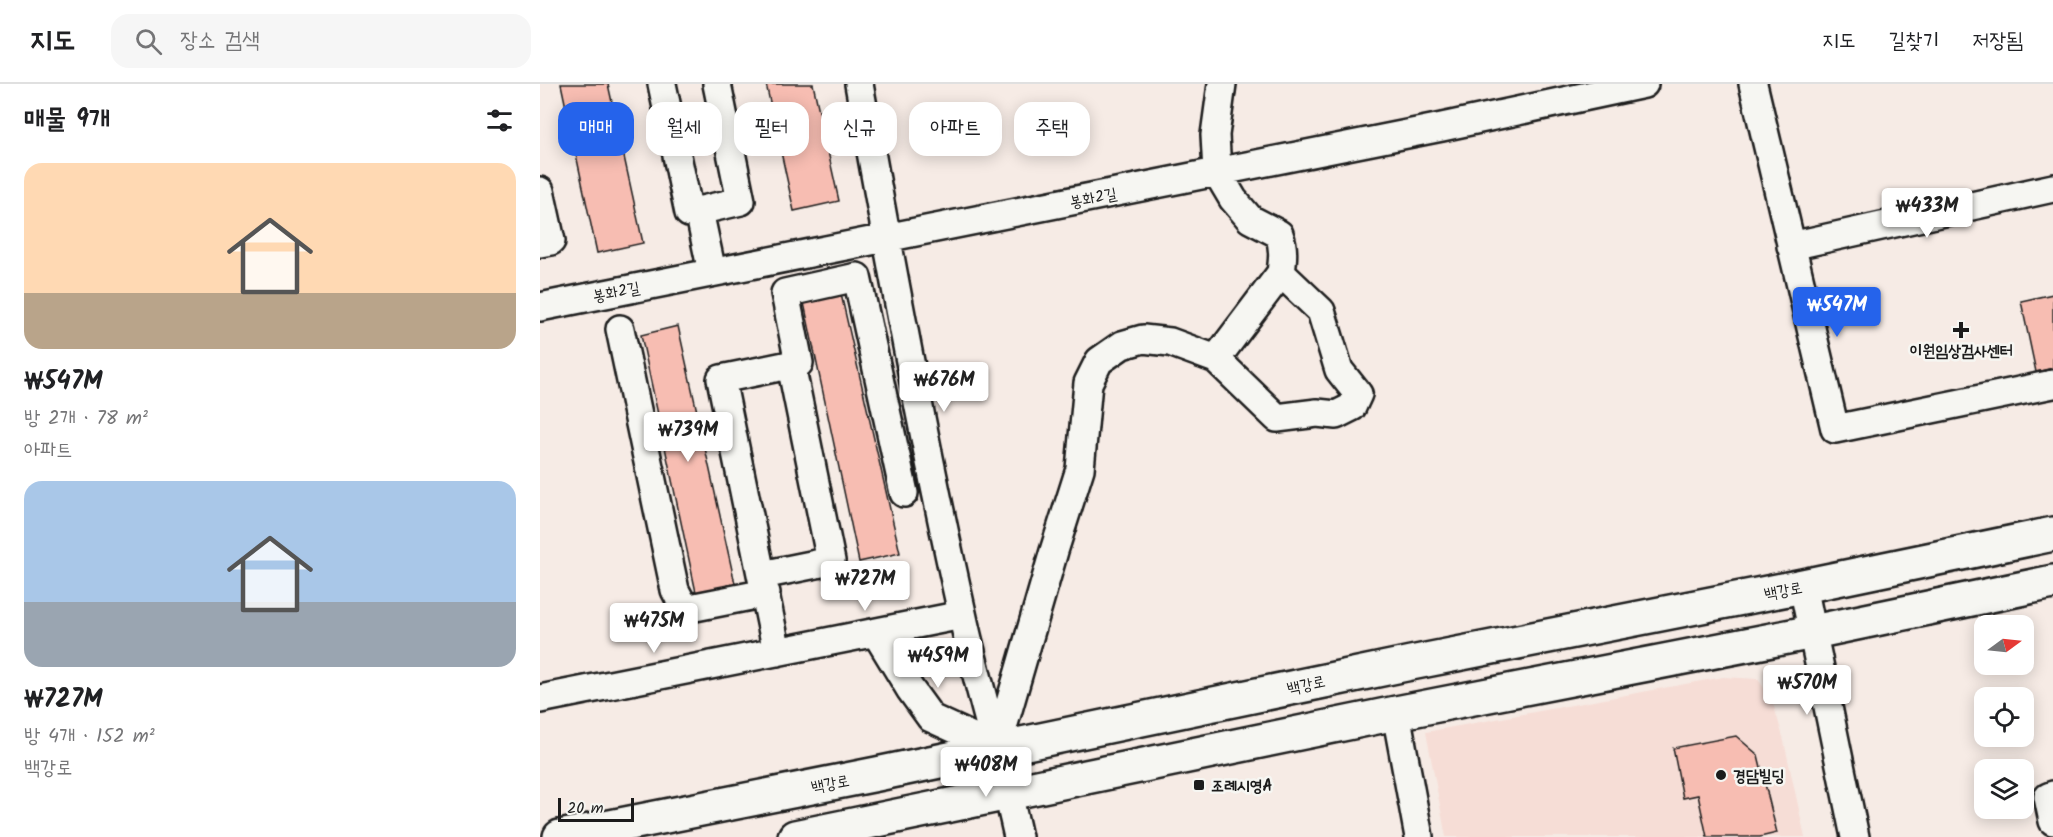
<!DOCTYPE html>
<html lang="ko">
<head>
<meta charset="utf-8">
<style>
  :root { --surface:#fff; --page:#f6f6f6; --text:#202124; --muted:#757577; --line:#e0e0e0; --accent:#2563eb }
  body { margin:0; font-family:Kalam,"Poor Story",sans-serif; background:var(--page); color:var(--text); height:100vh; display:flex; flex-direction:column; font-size:22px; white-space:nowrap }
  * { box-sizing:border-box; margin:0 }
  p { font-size:20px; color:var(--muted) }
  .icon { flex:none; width:33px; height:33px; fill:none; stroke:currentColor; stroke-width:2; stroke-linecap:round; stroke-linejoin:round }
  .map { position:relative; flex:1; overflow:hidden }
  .details { display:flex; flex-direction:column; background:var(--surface); width:540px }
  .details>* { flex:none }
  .hud { position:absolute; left:18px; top:18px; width:570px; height:54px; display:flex; gap:12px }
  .needle { width:39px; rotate:75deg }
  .tools { position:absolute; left:1434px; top:531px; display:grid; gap:12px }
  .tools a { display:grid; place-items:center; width:60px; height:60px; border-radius:12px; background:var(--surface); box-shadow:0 3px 15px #0003; font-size:30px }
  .scale { position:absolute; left:18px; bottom:15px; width:76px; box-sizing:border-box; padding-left:6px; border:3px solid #1c1c1c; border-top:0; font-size:16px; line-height:21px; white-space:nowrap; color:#1c1c1c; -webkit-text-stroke:4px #f6f6f2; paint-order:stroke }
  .price { position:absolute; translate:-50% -51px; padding:0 14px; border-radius:6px; background:#fff; color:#222; font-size:20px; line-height:39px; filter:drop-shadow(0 2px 3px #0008) }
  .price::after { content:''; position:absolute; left:50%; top:36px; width:18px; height:14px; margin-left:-9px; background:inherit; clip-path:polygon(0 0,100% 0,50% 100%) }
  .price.selected { background:var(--accent); color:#fff }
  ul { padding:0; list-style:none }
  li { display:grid; align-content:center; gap:12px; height:318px; padding:0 24px }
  li span { display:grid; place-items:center; height:186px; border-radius:18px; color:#555 }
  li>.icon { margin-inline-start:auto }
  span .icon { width:108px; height:108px; fill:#fffc; stroke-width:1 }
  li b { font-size:26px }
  h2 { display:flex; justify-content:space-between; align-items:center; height:72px; padding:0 24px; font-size:26px }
  .chip { padding:0 21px; border-radius:18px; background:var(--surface); box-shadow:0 3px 15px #0003; font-size:21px; line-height:54px }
  .chip.selected { background:var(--accent); color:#fff }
  header { display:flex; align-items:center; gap:36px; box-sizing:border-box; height:84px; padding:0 30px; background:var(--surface); border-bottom:2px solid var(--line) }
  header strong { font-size:28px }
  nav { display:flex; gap:33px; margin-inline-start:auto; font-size:21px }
  .search { width:420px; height:54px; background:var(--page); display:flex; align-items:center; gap:15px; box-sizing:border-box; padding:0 21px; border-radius:18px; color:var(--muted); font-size:22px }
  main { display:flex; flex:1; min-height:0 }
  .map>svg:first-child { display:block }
</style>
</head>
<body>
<header>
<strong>지도</strong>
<div class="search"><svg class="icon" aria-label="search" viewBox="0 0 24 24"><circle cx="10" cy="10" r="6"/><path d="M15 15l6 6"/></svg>장소 검색</div>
<nav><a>지도</a><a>길찾기</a><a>저장됨</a></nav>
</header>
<main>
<section class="details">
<h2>매물 9개<svg class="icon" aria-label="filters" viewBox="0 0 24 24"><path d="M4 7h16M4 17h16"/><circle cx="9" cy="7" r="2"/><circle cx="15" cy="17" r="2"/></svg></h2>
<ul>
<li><span style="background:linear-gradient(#ffd9b3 70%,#b9a48a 0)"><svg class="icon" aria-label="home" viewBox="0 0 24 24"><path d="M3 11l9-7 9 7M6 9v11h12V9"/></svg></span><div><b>₩547M</b><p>방 2개 · 78 m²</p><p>아파트</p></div></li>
<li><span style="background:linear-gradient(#a9c7e8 65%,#9aa5b1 0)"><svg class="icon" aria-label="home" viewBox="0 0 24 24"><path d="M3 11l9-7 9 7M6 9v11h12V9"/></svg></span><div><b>₩727M</b><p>방 4개 · 152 m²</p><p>백강로</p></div></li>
</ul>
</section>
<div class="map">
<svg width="1513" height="753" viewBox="0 0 1513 753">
  <rect width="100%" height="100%" fill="#f6ebe5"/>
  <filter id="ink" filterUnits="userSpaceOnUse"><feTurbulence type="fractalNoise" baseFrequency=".0167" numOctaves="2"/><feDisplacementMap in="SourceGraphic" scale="12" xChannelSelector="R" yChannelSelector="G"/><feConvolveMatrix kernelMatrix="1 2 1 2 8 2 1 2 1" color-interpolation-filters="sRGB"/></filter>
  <g filter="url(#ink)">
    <path fill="#f6ddd6" d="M 1183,593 L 1218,595 L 1232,616 L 1243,653 L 1265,753 L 906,753 L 886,648 Z"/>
    <path fill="#f7bdb2" stroke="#1c1c1c" stroke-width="1.5" d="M 21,0 L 68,0 L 103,159 L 57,169 Z
      M 226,0 L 273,0 L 299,117 L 254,127 Z
      M 301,210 L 360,469 L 319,478 L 264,219 Z
      M 1513,210 L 1513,284 L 1496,288 L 1481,217 Z
      M 138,242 L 196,504 L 157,513 L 101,251 Z
      M 1196,652 L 1218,671 L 1237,749 L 1220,753 L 1167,753 L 1158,711 L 1143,714 L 1133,664 Z"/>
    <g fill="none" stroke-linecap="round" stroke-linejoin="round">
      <g stroke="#1c1c1c" stroke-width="32">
        <path id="minor" d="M 122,0 L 149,129 L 201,117 L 177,0
          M 319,0 C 350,177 383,354 422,529 C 438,604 462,678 478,753
          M 1213,0 L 1295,345 L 1513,300
          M 0,107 L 11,157 L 0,159
          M 159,127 L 172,188
          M 1251,162 L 1513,104
          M 0,223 L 902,43 L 1104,0
          M 80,245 L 135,506 L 145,525 L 226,509
          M 676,275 L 741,189 C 743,174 744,164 739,150 L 710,135 L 693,115 L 677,88 L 675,51 L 682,0
          M 222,491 L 291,477 L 251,281
          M 1263,502 L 1315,753
          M 336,549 L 370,605 L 391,634 L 457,664
          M 237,568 L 181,295 L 259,279 L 245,209 L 317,193 L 364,409
          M 0,615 L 422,531
          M 856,629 L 879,753
          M 457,664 L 514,467 L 540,385 L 548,299 L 559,277 L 582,261 L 603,255 L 630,258 L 676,275 L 737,334 L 777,329 L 796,331 L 812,323 L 818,310 L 799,286 L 781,227 L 741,189
          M 1513,711 L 1508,713 L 1513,737"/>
      </g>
      <g stroke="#1c1c1c" stroke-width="38">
        <path id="major" d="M 20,753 L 337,690 L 871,579 L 1263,502 L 1513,450
          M 255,753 L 856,629 L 1273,548 L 1513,498"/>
      </g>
      <use href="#minor" stroke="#f6f6f2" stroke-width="27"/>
      <use href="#major" stroke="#f6f6f2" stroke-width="33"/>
    </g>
  </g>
  <g fill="#1c1c1c" stroke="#f6f6f2" stroke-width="2">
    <path d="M1418 237h6v6h6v6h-6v6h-6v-6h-6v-6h6z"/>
    <circle cx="1181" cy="691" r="6"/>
    <rect x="653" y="695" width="12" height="12" rx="3"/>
  </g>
  <g text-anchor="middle" stroke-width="5" stroke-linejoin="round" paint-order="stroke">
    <g font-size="16" fill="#1c1c1c" stroke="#f6f6f2">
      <text transform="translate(553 113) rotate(-11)" y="6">봉화2길</text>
      <text transform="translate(76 207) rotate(-11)" y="6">봉화2길</text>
      <text transform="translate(1243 506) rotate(-11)" y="6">백강로</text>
      <text transform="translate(766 600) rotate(-12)" y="6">백강로</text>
      <text transform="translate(290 699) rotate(-11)" y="6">백강로</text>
    </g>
    <g font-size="16" font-weight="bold" fill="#1c1c1c" stroke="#f6f6f2" text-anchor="start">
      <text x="1421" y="272" text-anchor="middle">이원임상검사센터</text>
      <text x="1193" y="697">경담빌딩</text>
      <text x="671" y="707">조례시영A</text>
    </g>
  </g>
</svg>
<div class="tools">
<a><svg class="needle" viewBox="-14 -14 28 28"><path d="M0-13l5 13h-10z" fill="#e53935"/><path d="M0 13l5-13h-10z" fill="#757577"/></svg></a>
<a><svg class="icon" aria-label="locate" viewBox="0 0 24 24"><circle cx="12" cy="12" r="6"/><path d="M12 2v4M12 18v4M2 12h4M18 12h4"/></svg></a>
<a><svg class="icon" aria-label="layers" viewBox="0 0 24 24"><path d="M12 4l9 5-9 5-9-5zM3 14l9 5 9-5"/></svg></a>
</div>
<div class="scale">20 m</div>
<b class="price" style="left:1387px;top:155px">₩433M</b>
<b class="price selected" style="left:1297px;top:254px">₩547M</b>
<b class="price" style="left:404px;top:329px">₩676M</b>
<b class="price" style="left:148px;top:379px">₩739M</b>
<b class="price" style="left:325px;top:528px">₩727M</b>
<b class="price" style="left:114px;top:570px">₩475M</b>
<b class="price" style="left:398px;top:605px">₩459M</b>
<b class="price" style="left:1267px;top:632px">₩570M</b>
<b class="price" style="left:446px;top:714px">₩408M</b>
<div class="hud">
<a class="chip selected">매매</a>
<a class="chip">월세</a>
<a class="chip">필터</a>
<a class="chip">신규</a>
<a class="chip">아파트</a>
<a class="chip">주택</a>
</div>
</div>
</main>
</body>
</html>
